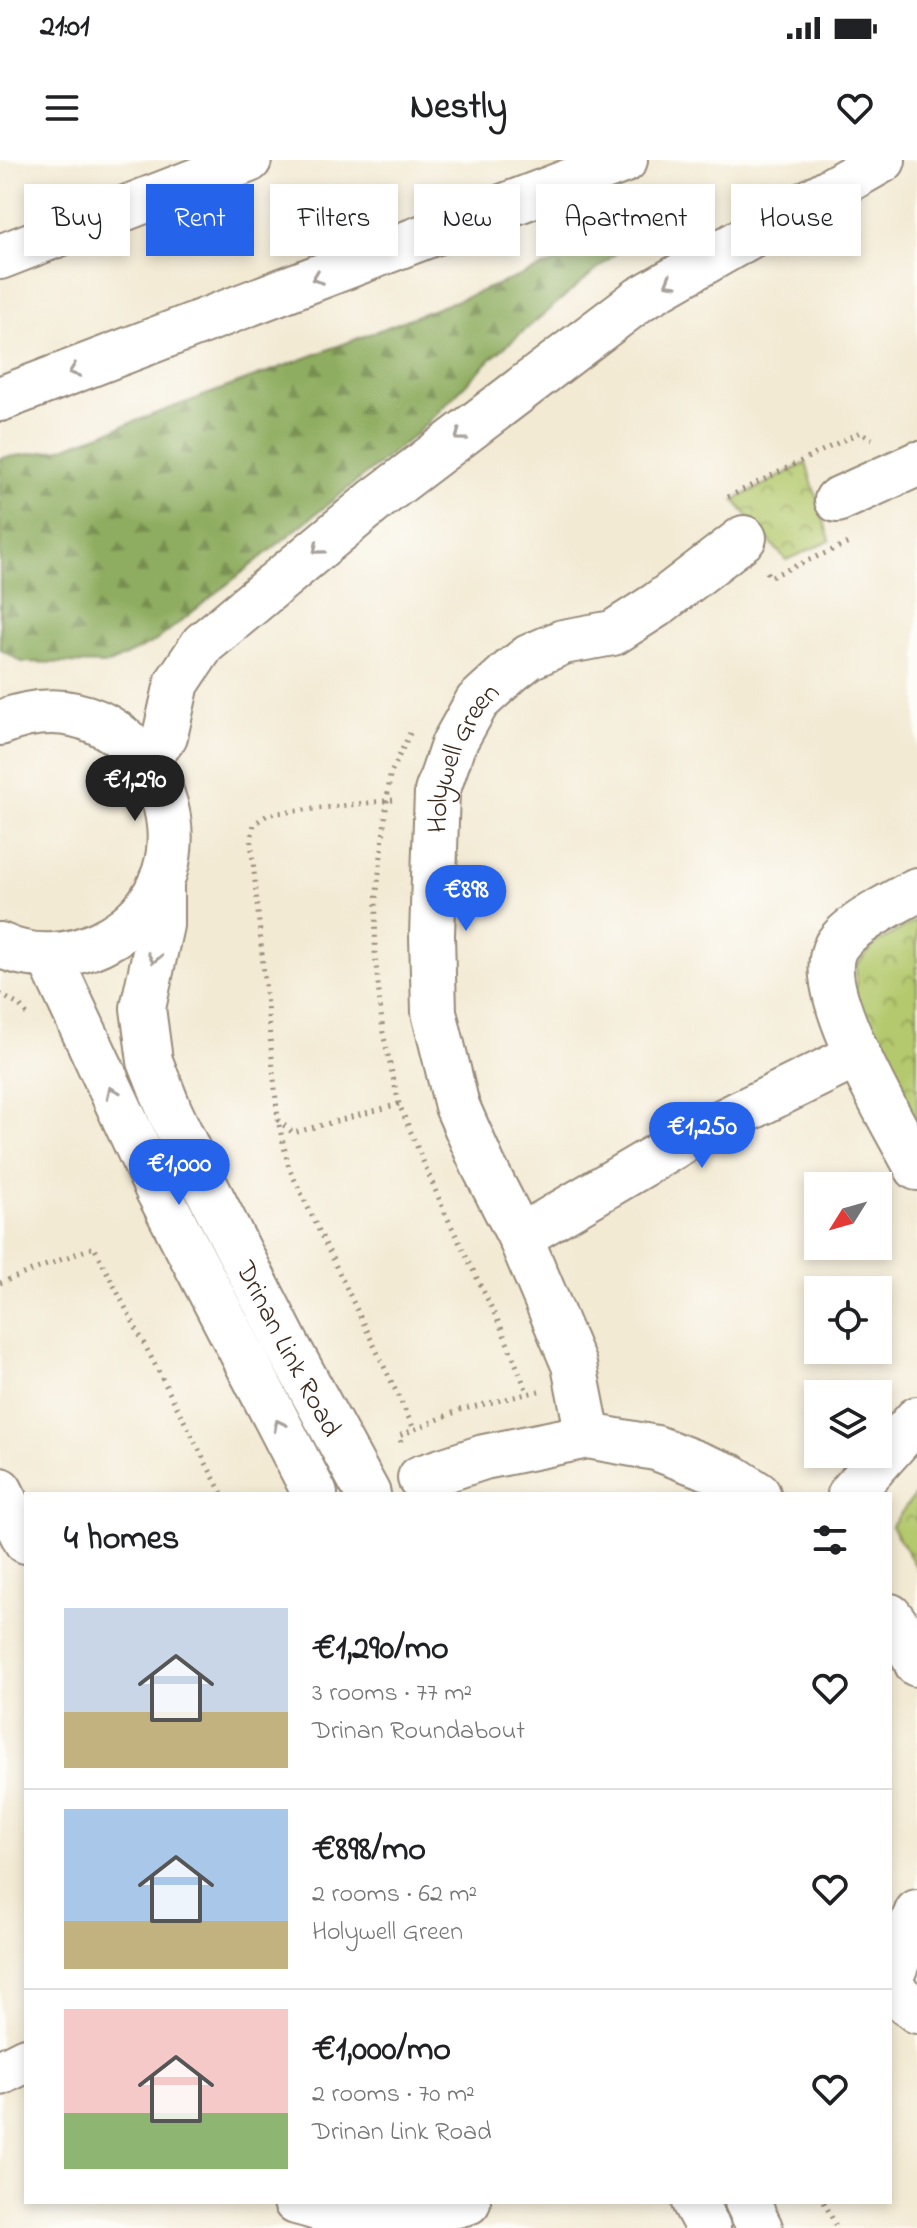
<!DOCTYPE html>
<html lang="en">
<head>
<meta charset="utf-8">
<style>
  :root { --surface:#fff; --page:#f6f6f6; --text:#202124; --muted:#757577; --line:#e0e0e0; --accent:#2563eb }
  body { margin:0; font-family:"Indie Flower",sans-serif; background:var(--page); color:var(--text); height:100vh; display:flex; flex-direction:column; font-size:30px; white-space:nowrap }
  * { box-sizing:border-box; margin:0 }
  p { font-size:26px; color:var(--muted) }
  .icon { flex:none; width:44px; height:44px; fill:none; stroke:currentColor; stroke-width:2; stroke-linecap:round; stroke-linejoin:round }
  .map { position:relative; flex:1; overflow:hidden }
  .sheet { position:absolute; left:24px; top:1332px; width:868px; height:712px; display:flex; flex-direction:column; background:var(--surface); border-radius:0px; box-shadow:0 4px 12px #0003 }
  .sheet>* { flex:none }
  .banner { position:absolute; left:24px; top:24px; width:870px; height:72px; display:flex; gap:16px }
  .needle { width:52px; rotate:233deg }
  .tools { position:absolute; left:804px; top:1012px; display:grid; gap:16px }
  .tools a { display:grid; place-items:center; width:88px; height:88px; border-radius:0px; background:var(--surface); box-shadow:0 4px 12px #0003; font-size:40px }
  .price { position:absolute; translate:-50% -68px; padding:0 18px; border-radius:28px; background:var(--accent); color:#fff; font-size:26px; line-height:52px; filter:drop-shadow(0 2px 4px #0008) }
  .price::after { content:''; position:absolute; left:50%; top:48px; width:24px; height:18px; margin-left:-12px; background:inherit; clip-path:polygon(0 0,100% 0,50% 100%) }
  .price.on { background:#222; color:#fff }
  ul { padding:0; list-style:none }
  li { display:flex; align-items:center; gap:24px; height:200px; padding:0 40px }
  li+li { border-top:2px solid var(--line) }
  li span { display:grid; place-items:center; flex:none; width:224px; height:160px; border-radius:0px; color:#555 }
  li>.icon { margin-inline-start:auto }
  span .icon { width:96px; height:96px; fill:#fffc; stroke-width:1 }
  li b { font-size:34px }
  h2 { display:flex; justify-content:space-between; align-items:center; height:96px; padding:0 40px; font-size:34px }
  .chip { padding:0 28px; border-radius:0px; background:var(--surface); box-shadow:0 4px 12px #0003; font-size:28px; line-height:72px }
  .chip.on { background:var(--accent); color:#fff }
  .status { display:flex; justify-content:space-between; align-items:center; height:56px; padding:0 40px; background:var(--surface); direction:ltr }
  .status svg { height:22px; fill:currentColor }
  header { display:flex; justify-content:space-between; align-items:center; height:104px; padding:0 40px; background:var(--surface); font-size:36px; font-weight:700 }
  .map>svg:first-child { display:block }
</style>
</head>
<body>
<div class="status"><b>21:01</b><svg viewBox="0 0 49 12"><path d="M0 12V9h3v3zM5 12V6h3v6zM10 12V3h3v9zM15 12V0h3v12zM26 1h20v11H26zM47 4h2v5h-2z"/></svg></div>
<header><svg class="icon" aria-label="menu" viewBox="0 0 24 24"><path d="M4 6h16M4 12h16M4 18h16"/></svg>Nestly<svg class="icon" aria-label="heart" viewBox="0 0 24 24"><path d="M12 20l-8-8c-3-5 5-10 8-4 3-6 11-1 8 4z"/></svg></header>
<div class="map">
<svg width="917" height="2068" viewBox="0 0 917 2068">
  <defs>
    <pattern id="forest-firs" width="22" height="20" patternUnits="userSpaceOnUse" patternTransform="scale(2)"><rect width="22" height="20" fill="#8fad60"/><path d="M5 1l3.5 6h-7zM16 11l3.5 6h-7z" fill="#768d4f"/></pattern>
    <pattern id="park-crowns" width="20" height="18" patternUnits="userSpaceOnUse" patternTransform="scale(2)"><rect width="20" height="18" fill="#b4c96d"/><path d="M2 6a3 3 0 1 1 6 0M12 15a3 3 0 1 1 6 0" fill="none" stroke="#94a359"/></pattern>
  </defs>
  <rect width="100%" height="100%" fill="#fdfcf7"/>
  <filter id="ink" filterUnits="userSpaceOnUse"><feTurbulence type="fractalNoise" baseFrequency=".0125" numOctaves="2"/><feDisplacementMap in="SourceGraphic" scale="16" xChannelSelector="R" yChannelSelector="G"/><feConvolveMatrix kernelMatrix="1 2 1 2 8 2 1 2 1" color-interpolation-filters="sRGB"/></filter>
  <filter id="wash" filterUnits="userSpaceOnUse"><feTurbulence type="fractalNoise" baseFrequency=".006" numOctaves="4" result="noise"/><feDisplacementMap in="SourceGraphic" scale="32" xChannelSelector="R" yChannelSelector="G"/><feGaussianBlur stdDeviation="1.8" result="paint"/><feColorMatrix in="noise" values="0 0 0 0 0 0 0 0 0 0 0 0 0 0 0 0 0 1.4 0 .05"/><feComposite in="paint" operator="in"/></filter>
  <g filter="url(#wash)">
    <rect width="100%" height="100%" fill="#f3ead4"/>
    <path fill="url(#forest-firs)" stroke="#656c3f" stroke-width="2" d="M 647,67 L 493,197 L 416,274 L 156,481 L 109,504 L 22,502 L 0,489 L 0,298 L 58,290 L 346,183 Z"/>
    <path fill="url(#park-crowns)" stroke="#787a46" stroke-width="2" d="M 806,303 L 830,381 L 786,400 L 734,340 Z
      M 917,760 L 917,970 L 856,850 L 856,806 L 875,784 Z
      M 917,1332 L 917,1408 L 891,1366 Z"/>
  </g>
  <g filter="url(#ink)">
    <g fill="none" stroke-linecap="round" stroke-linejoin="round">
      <g stroke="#978a79" stroke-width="48">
        <g id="minor">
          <path d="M 837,340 L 917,304"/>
          <path d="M 917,730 C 894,743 850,764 836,786 C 811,830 895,965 917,1008"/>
          <path d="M 520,1077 L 683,981 L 858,895"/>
          <path id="s1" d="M 588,1276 L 574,1205 L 520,1077 L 483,1005 L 457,946 L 434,852 L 432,775 L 437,632 L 453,585 L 477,542 L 511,511 L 529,497 L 563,482 L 613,473 L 658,444 L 744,378"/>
          <path d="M 420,1318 L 484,1297 L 588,1276 L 656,1288 L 732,1317 L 758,1334"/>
          <path d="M 0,1330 L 26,1381"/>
          <path d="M 850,1334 L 917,1259"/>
          <path d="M 890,1456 L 903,1474 L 917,1504"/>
          <path d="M 890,1820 L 917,1752"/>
          <path d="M 890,1828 L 917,1851"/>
          <path d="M 0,1913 L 26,1900"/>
          <path d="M 296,2042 C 313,2046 332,2054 350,2055 C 388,2058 431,2053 468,2042"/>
        </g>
      </g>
      <g stroke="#978a79" stroke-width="48">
        <g id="secondary">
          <path d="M 0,563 C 146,502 242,715 100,783 C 69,798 31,800 0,785"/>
          <path id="s2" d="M 161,721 L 161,765 L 143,848 L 150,901 L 170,952 L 195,1005 L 286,1183 L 368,1334"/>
          <path d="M 49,796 L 158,1031 L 315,1334"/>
          <path d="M 694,2042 L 708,2068"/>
          <path d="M 747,2042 L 760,2068"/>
        </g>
      </g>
      <g stroke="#978a79" stroke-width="48">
        <path id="motorway" d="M 0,97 L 249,0
          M 0,239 L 625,0
          M 146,601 L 165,576 L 177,523 L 203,484 L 377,339 L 640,139 L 883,0"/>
      </g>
      <path stroke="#978a79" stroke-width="5" stroke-dasharray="2 6" stroke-linecap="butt" d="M 728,337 L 860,272 L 872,279
        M 767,412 L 770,417 L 851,382
        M 410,573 L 390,615 L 376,740 L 375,795 L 383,873 L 399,944 L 445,1053 L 500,1165 L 528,1234
        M 393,640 L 269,654 L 254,664 L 251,680 L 278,960 L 293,973 L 399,944
        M 0,834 L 20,846 L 28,856
        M 279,965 L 289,1008 L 415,1271
        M 0,1123 L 94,1087 L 222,1334
        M 401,1282 L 399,1276 L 460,1250 L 539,1231
        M 824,2042 L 837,2068"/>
      <use href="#minor" stroke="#fff" stroke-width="44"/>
      <use href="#secondary" stroke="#fff" stroke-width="44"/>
      <use href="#motorway" stroke="#fff" stroke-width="44"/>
    </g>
    <defs><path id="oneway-chevron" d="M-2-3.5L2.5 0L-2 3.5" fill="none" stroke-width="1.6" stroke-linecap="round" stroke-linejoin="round" transform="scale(2)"/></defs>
    <g stroke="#a79f9a">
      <use href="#oneway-chevron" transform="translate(317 118) rotate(159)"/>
      <use href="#oneway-chevron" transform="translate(670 122) rotate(150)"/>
      <use href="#oneway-chevron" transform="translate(74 211) rotate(159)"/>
      <use href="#oneway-chevron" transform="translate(460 276) rotate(143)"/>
      <use href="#oneway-chevron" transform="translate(318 389) rotate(140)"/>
      <use href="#oneway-chevron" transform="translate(154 798) rotate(102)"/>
      <use href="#oneway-chevron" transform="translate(112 932) rotate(-115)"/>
      <use href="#oneway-chevron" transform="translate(279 1265) rotate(-117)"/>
    </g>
  </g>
  <g text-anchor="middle" stroke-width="6" stroke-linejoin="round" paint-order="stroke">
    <g font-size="28" fill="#3b2a1e" stroke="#fdfcf7">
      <text dy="10" stroke="none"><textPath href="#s1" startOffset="714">Holywell Green</textPath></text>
      <text dy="10" stroke="none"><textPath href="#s2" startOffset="502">Drinan Link Road</textPath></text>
    </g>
  </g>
</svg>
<div class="tools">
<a><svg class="needle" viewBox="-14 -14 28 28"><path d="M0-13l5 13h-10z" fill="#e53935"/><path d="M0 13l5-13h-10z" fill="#757577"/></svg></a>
<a><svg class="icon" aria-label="locate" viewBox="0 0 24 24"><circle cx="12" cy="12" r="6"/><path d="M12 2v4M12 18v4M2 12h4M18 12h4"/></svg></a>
<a><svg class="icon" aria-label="layers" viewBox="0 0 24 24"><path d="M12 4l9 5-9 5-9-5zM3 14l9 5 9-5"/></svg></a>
</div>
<b class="price on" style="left:135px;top:663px">€1,290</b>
<b class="price" style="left:466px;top:773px">€898</b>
<b class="price" style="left:702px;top:1010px">€1,250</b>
<b class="price" style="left:179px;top:1047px">€1,000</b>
<div class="banner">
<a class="chip">Buy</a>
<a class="chip on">Rent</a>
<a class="chip">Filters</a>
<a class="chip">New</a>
<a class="chip">Apartment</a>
<a class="chip">House</a>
</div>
<section class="sheet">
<h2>4 homes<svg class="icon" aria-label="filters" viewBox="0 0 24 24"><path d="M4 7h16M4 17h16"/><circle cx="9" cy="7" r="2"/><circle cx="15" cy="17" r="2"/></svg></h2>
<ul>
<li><span style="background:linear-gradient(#c9d6e8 65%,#c2b280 0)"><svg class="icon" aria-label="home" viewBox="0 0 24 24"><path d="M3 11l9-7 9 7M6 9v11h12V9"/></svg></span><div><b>€1,290/mo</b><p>3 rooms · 77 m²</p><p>Drinan Roundabout</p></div><svg class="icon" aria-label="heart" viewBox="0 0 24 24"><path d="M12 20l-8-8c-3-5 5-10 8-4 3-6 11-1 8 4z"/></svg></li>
<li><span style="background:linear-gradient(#a9c7e8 70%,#c2b280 0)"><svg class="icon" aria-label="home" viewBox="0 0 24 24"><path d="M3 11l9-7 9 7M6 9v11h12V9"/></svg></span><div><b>€898/mo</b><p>2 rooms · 62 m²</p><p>Holywell Green</p></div><svg class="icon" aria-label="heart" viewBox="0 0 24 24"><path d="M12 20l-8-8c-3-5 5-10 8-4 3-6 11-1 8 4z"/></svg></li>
<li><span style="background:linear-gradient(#f6c9c9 65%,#8fb573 0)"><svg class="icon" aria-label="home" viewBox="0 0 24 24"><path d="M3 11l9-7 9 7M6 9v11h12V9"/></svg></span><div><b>€1,000/mo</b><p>2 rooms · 70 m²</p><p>Drinan Link Road</p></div><svg class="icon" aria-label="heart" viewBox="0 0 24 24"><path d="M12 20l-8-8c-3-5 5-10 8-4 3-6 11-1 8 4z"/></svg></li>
</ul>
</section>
</div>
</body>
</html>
